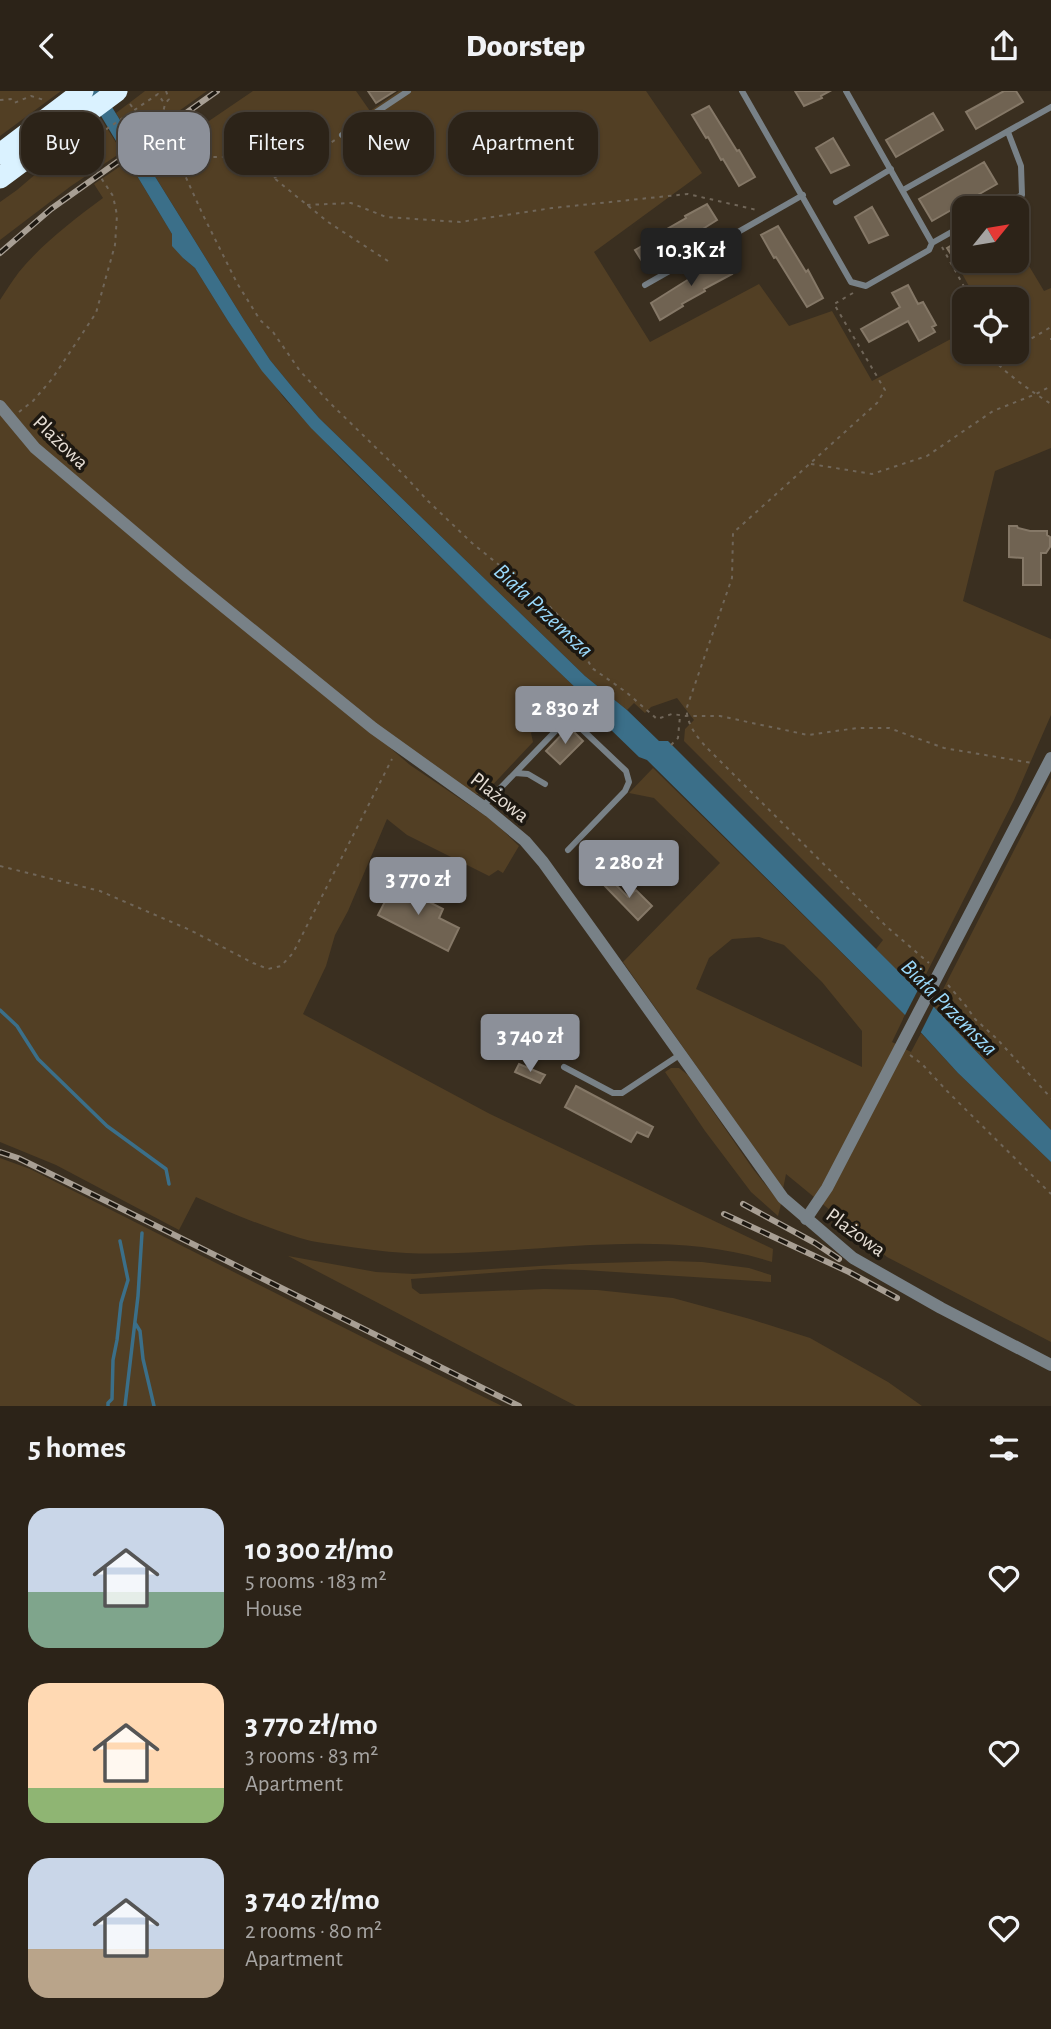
<!DOCTYPE html>
<html lang="en">
<head>
<meta charset="utf-8">
<style>
  :root { --surface:#2c2318; --page:#382f25; --text:#f1f3f6; --muted:#a6a4a2; --line:#484037; --accent:#8c9099 }
  body { margin:0; font-family:"Alegreya Sans",sans-serif; background:var(--page); color:var(--text); height:100vh; display:flex; flex-direction:column; font-size:26px; white-space:nowrap }
  * { box-sizing:border-box; margin:0 }
  p { font-size:23px; color:var(--muted) }
  .icon { flex:none; width:38px; height:38px; fill:none; stroke:currentColor; stroke-width:2; stroke-linecap:round; stroke-linejoin:round }
  .map { position:relative; height:1315px; overflow:hidden }
  .side { display:flex; flex-direction:column; background:var(--surface); flex:1 }
  .side>* { flex:none }
  .banner { position:absolute; left:21px; top:21px; width:700px; height:63px; display:flex; gap:14px }
  .needle { width:46px; rotate:60deg }
  .buttons { position:absolute; left:952px; top:105px; display:grid; gap:14px }
  .buttons a { display:grid; place-items:center; width:77px; height:77px; border-radius:14px; background:var(--surface); box-shadow:0 2px 5px #0004,0 0 0 2px var(--line); font-size:35px }
  .price { position:absolute; translate:-50% -60px; padding:0 16px; border-radius:7px; background:var(--accent); color:#fff; font-size:23px; line-height:46px; filter:drop-shadow(0 2px 4px #0008) }
  .price::after { content:''; position:absolute; left:50%; top:42px; width:21px; height:16px; margin-left:-10px; background:inherit; clip-path:polygon(0 0,100% 0,50% 100%) }
  .price.selected { background:#222; color:#fff }
  ul { padding:0; list-style:none }
  li { display:flex; align-items:center; gap:21px; height:175px; padding:0 28px }
  li span { display:grid; place-items:center; flex:none; width:196px; height:140px; border-radius:21px; color:#555 }
  li>.icon { margin-inline-start:auto }
  span .icon { width:84px; height:84px; fill:#fffc; stroke-width:1 }
  li b { font-size:30px }
  h2 { display:flex; justify-content:space-between; align-items:center; height:84px; padding:0 28px; font-size:30px }
  .chip { padding:0 24px; border-radius:21px; background:var(--surface); box-shadow:0 2px 5px #0004,0 0 0 2px var(--line); font-size:24px; line-height:63px }
  .chip.selected { background:var(--accent); color:#fff }
  header { display:flex; justify-content:space-between; align-items:center; height:91px; padding:0 28px; background:var(--surface); font-size:32px; font-weight:800 }
  .map>svg:first-child { display:block }
</style>
</head>
<body>
<header><svg class="icon" aria-label="back" viewBox="0 0 24 24"><path d="M15 5l-7 7 7 7"/></svg>Doorstep<svg class="icon" aria-label="share" viewBox="0 0 24 24"><path d="M12 15V3M7 8l5-5 5 5M5 13v7h14v-7"/></svg></header>
<div class="map">
<svg width="1051" height="1315" viewBox="0 0 1051 1315">
  <rect width="100%" height="100%" fill="#3a2f20"/>
  <path fill="#523f24" fill-rule="evenodd" d="M 0,0 L 61,0 L 0,45 Z
    M 145,0 L 207,0 L 134,52 L 116,22 Z
    M 253,0 L 356,0 L 370,20 L 399,0 L 646,0 L 702,82 L 594,161 L 650,251 L 759,193 L 789,235 L 832,220 L 872,290 L 964,241 L 964,261 L 1017,261 L 1017,208 L 976,208 L 959,177 L 972,170 L 1017,170 L 1017,155 L 1044,200 L 1051,197 L 1051,357 L 995,380 L 963,510 L 1051,548 L 1051,624 L 1014,709 L 917,901 L 876,858 L 883,849 L 684,650 L 685,638 L 694,629 L 677,607 L 651,616 L 645,622 L 634,612 L 627,619 L 585,585 L 319,327 L 293,297 L 270,269 L 244,229 L 140,61 L 172,38 L 181,49 Z
    M 103,31 L 122,61 L 71,95 L 0,149 L 0,111 L 17,99 L 58,64 Z
    M 128,70 L 172,143 L 183,167 L 195,177 L 228,230 L 284,307 L 342,369 L 488,513 L 581,602 L 597,623 L 587,633 L 562,610 L 531,642 L 533,651 L 484,703 L 474,703 L 389,656 L 410,674 L 493,730 L 519,755 L 503,782 L 498,779 L 489,785 L 407,744 L 387,728 L 348,820 L 335,844 L 326,875 L 303,923 L 490,1023 L 773,1158 L 772,1171 C 655,1133 526,1167 406,1162 C 383,1161 360,1157 337,1154 C 325,1152 312,1151 300,1147 C 265,1136 230,1122 196,1106 L 179,1139 L 56,1074 L 0,1051 L 0,209 C 6,200 12,190 19,181 C 42,153 73,129 103,107 L 94,93 Z
    M 653,677 L 905,924 L 892,951 L 911,961 L 921,942 L 958,982 L 1051,1071 L 1051,1251 L 887,1166 L 786,1083 L 783,1098 L 623,871 L 720,772 L 654,707 L 629,702 ZM 759,846 L 784,854 L 822,891 L 862,940 L 862,976 L 696,898 L 709,867 L 732,848 Z
    M 1051,687 L 1051,1039 L 934,916 Z
    M 671,977 L 679,977 L 688,984 L 753,1078 L 781,1113 L 778,1125 L 751,1101 L 705,1040 L 665,981 Z
    M 0,1067 L 30,1078 L 400,1265 L 502,1315 L 0,1315 Z
    M 288,1165 L 376,1181 L 414,1183 L 570,1173 L 668,1170 L 702,1171 L 749,1177 L 771,1184 L 771,1191 L 584,1179 L 543,1178 L 411,1188 L 412,1197 L 420,1203 L 544,1198 L 597,1199 L 673,1207 L 750,1228 L 810,1247 L 888,1291 L 922,1315 L 576,1315 Z"/>
  <path fill="#3b6f89" d="M 86,0 L 102,0 L 244,229 L 270,269 L 293,297 L 319,327 L 585,585 L 627,619 L 659,650 L 668,650 L 934,916 L 1051,1039 L 1051,1071 L 958,982 L 905,924 L 647,669 L 639,666 L 608,636 L 581,602 L 488,513 L 311,337 L 262,280 L 228,230 L 195,177 L 183,167 L 172,155 L 172,143 Z"/>
  <path fill="#3a2f20" d="M 919,897 L 935,913 L 919,945 L 903,928 Z"/>
  <g fill="none" stroke-linecap="round" stroke-linejoin="round">
    <path stroke="#3b6f89" stroke-width="3.5" d="M 0,919 L 17,935 L 38,968 L 107,1035 L 166,1078 L 169,1093
      M 135,1232 L 140,1240 L 143,1268 L 154,1315
      M 108,1315 L 108,1312 L 112,1308 L 113,1269 L 117,1249 L 121,1212 L 128,1189 L 120,1150
      M 125,1315 L 138,1205 L 142,1142"/>
  </g>
  <path fill="#706352" stroke="#857867" stroke-width="2" d="M 368,0 L 395,0 L 376,12 Z
    M 795,0 L 830,0 L 821,5 L 822,7 L 804,15 Z
    M 1004,0 L 1016,0 L 1023,11 L 976,38 L 966,21 Z
    M 709,15 L 737,60 L 739,59 L 755,86 L 739,95 L 723,68 L 721,69 L 708,46 L 706,47 L 692,24 Z
    M 933,22 L 943,39 L 896,66 L 886,49 Z
    M 833,47 L 849,74 L 831,82 L 816,57 Z
    M 984,71 L 997,93 L 932,130 L 919,108 Z
    M 707,113 L 717,129 L 671,158 L 672,160 L 645,175 L 635,159 L 663,143 L 662,141 L 686,127 L 685,125 Z
    M 872,116 L 888,144 L 869,152 L 855,126 Z
    M 778,135 L 806,181 L 808,179 L 823,207 L 807,216 L 776,166 L 774,167 L 761,144 Z
    M 964,147 L 964,170 L 958,174 L 947,157 Z
    M 722,166 L 732,183 L 704,198 L 705,200 L 682,213 L 683,215 L 660,229 L 651,212 L 697,183 L 696,181 Z
    M 908,194 L 918,213 L 923,211 L 936,234 L 932,236 L 935,241 L 919,250 L 908,230 L 869,251 L 861,238 L 900,216 L 892,202 Z
    M 1009,435 L 1017,435 L 1018,437 L 1030,440 L 1047,440 L 1047,444 L 1050,446 L 1050,456 L 1046,462 L 1041,462 L 1041,494 L 1023,494 L 1023,467 L 1009,466 Z
    M 569,636 L 583,650 L 560,673 L 546,660 Z
    M 608,786 L 628,806 L 636,799 L 652,815 L 638,829 L 602,792 Z
    M 394,793 L 443,818 L 439,827 L 459,837 L 448,860 L 378,824 Z
    M 519,973 L 545,984 L 540,992 L 515,981 Z
    M 576,995 L 653,1036 L 648,1046 L 637,1041 L 631,1051 L 565,1016 Z"/>
  <g fill="none" stroke-linecap="round" stroke-linejoin="round">
    <path stroke="#706659" stroke-width="2" stroke-dasharray="3.5 5" stroke-linecap="butt" d="M 166,0 L 169,8 L 165,13 L 161,30 L 167,44 L 178,58 L 205,66 L 238,66 L 274,87 L 328,131 L 391,172
      M 0,9 L 11,8 L 14,12 L 31,5 L 44,9
      M 130,13 L 151,42 L 164,65 L 183,80 L 203,124 L 237,192 L 260,229 L 273,241 L 300,280 L 330,312 L 403,383 L 428,410 L 472,452 L 546,512 L 569,535 L 592,577 L 626,601 L 657,628 L 672,623 L 686,625 L 720,625 L 808,644 L 857,637 L 889,637 L 944,657 L 1032,672
      M 83,60 L 71,69 L 67,65 L 158,3 L 164,12
      M 184,79 L 192,62
      M 274,87 L 335,49
      M 307,114 L 351,112 L 386,126 L 460,131 L 552,117 L 688,103 L 757,119
      M 942,156 L 971,208
      M 853,202 L 834,213 L 885,299 L 877,312 L 733,442 L 732,487 L 687,616 C 685,631 697,646 707,657 L 887,836 L 929,872
      M 1051,247 L 1051,249
      M 1017,256 L 1051,236
      M 988,261 C 998,278 1034,302 1051,313
      M 994,269 L 1008,261
      M 19,321 L 33,310 L 52,288 L 96,222 L 115,154 L 117,124 L 113,105 L 78,52
      M 811,373 L 872,383 L 927,365 L 993,320 L 1036,303 L 1051,295
      M 671,654 L 678,647 L 680,625
      M 0,775 L 100,800 L 190,839 L 253,872 L 268,878 L 281,875 L 293,862 L 392,668
      M 948,894 L 966,915 L 975,928 L 997,948 L 1051,1007
      M 910,964 L 922,973 L 947,1000 L 1051,1103"/>
    <path stroke="#788187" stroke-width="6" d="M 742,0 L 851,191 L 866,195 L 929,159 L 932,152 L 846,0
      M 342,44 L 408,0
      M 903,99 L 1051,16
      M 836,111 L 891,78
      M 996,117 L 1022,104 L 1021,75 L 1008,41
      M 932,152 L 964,134
      M 645,194 L 803,104
      M 515,682 L 569,626 L 626,680 L 629,691 L 625,700 L 568,759
      M 483,715 L 515,682 L 528,683 L 545,693
      M 564,976 L 613,1002 L 622,1002 L 681,963"/>
    <path stroke="#788187" stroke-width="12" d="M 0,315 L 35,357 L 186,485 L 373,637 L 489,720 L 525,750 L 543,771 L 597,846 L 783,1107 L 853,1167 L 941,1217 L 1051,1274
      M 806,1128 L 827,1097 L 1051,667"/>
    <path stroke="#daf2ff" stroke-width="21" d="M 0,63 L 83,0
      M 0,87 L 117,0"/>
    <g stroke="#a89f94" stroke-width="6">
      <path id="rail" d="M 0,162 L 51,118 L 217,0
        M 0,1061 L 18,1067 L 110,1112 L 519,1315
        M 743,1113 L 815,1152 L 839,1168
        M 724,1123 L 849,1181 L 897,1207"/>
    </g>
    <use href="#rail" stroke="#1d1811" stroke-width="3.5" stroke-dasharray="10" stroke-linecap="butt"/>
  </g>
  <g text-anchor="middle" stroke-width="7" stroke-linejoin="round" paint-order="stroke">
    <g font-size="21" fill="#e6ded5" stroke="#1d1811">
      <text transform="translate(61 351) rotate(44)" y="7">Plażowa</text>
      <text transform="translate(500 706) rotate(38)" y="7">Plażowa</text>
      <text transform="translate(856 1141) rotate(36)" y="7">Plażowa</text>
    </g>
    <g font-size="23" font-style="italic" fill="#9ad9fb" stroke="#1d1811">
      <text transform="translate(544 519) rotate(43)" y="8">Biała Przemsza</text>
      <text transform="translate(950 916) rotate(45)" y="8">Biała Przemsza</text>
    </g>
  </g>
</svg>
<div class="buttons">
<a><svg class="needle" viewBox="-14 -14 28 28"><path d="M0-13l5 13h-10z" fill="#e53935"/><path d="M0 13l5-13h-10z" fill="#a6a4a2"/></svg></a>
<a><svg class="icon" aria-label="locate" viewBox="0 0 24 24"><circle cx="12" cy="12" r="6"/><path d="M12 2v4M12 18v4M2 12h4M18 12h4"/></svg></a>
</div>
<b class="price selected" style="left:691px;top:197px">10.3K zł</b>
<b class="price" style="left:565px;top:655px">2 830 zł</b>
<b class="price" style="left:629px;top:809px">2 280 zł</b>
<b class="price" style="left:418px;top:826px">3 770 zł</b>
<b class="price" style="left:530px;top:983px">3 740 zł</b>
<div class="banner">
<a class="chip">Buy</a>
<a class="chip selected">Rent</a>
<a class="chip">Filters</a>
<a class="chip">New</a>
<a class="chip">Apartment</a>
</div>
</div>
<section class="side">
<h2>5 homes<svg class="icon" aria-label="filters" viewBox="0 0 24 24"><path d="M4 7h16M4 17h16"/><circle cx="9" cy="7" r="2"/><circle cx="15" cy="17" r="2"/></svg></h2>
<ul>
<li><span style="background:linear-gradient(#c9d6e8 60%,#7fa58c 0)"><svg class="icon" aria-label="home" viewBox="0 0 24 24"><path d="M3 11l9-7 9 7M6 9v11h12V9"/></svg></span><div><b>10 300 zł/mo</b><p>5 rooms · 183 m²</p><p>House</p></div><svg class="icon" aria-label="heart" viewBox="0 0 24 24"><path d="M12 20l-8-8c-3-5 5-10 8-4 3-6 11-1 8 4z"/></svg></li>
<li><span style="background:linear-gradient(#ffd9b3 75%,#8fb573 0)"><svg class="icon" aria-label="home" viewBox="0 0 24 24"><path d="M3 11l9-7 9 7M6 9v11h12V9"/></svg></span><div><b>3 770 zł/mo</b><p>3 rooms · 83 m²</p><p>Apartment</p></div><svg class="icon" aria-label="heart" viewBox="0 0 24 24"><path d="M12 20l-8-8c-3-5 5-10 8-4 3-6 11-1 8 4z"/></svg></li>
<li><span style="background:linear-gradient(#c9d6e8 65%,#b9a48a 0)"><svg class="icon" aria-label="home" viewBox="0 0 24 24"><path d="M3 11l9-7 9 7M6 9v11h12V9"/></svg></span><div><b>3 740 zł/mo</b><p>2 rooms · 80 m²</p><p>Apartment</p></div><svg class="icon" aria-label="heart" viewBox="0 0 24 24"><path d="M12 20l-8-8c-3-5 5-10 8-4 3-6 11-1 8 4z"/></svg></li>
</ul>
</section>
</body>
</html>
